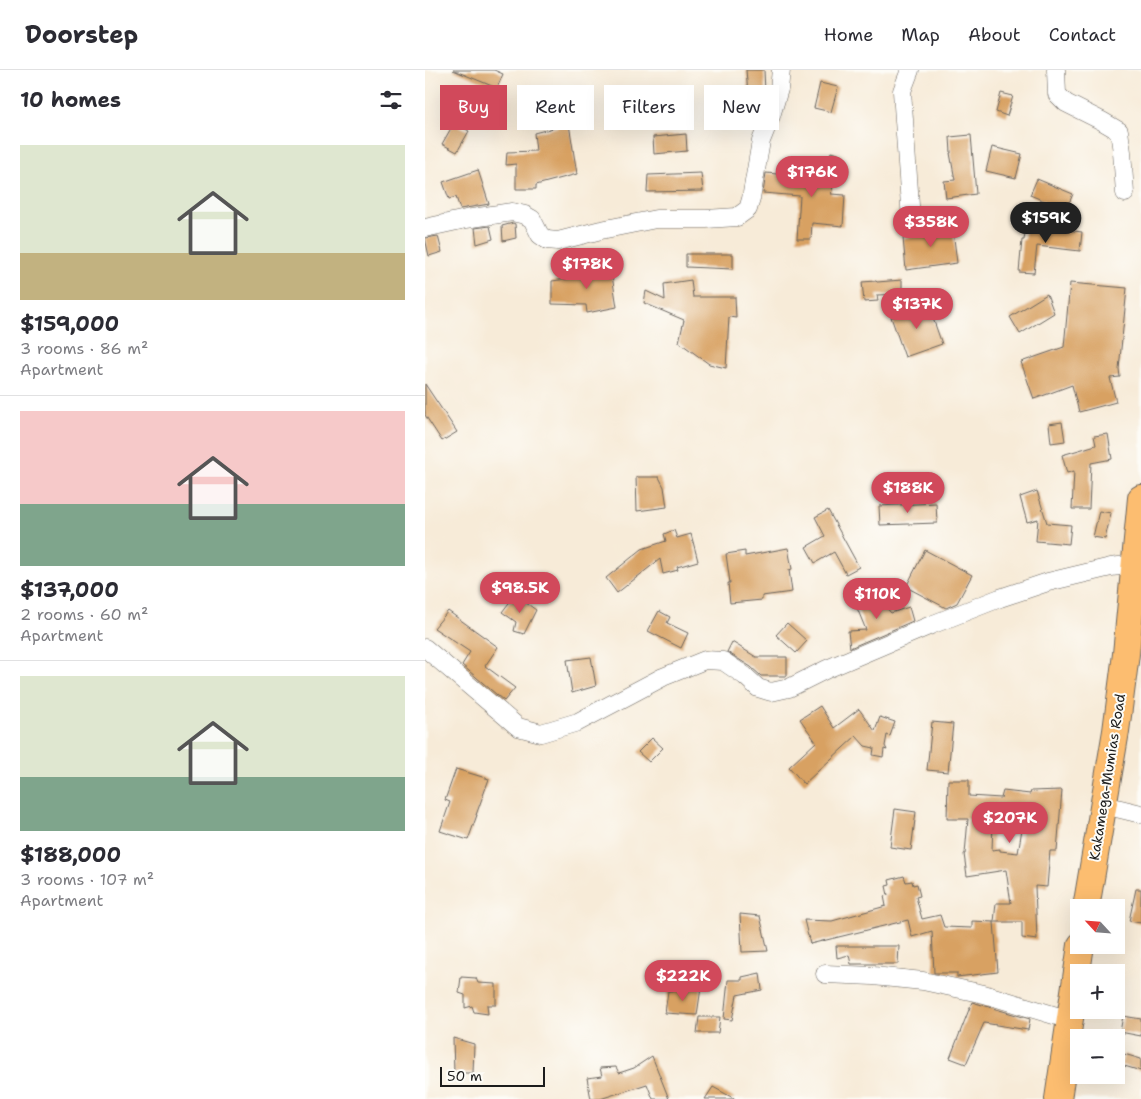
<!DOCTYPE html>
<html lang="en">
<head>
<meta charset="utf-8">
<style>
  :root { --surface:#fff; --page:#f2f2f3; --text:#2b2b33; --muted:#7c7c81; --line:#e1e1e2; --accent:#d1495b }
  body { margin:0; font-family:"Shantell Sans",sans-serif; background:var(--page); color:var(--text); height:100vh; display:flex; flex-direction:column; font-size:19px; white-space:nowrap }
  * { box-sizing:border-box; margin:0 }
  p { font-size:16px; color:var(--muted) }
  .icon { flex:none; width:28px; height:28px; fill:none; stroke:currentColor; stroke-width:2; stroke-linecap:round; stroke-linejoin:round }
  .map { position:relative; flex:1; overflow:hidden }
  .panel { display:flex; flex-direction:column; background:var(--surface); width:425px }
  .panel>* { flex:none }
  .banner { position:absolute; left:15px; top:15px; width:475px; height:45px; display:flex; gap:10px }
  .needle { width:32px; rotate:296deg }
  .tools { position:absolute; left:645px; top:829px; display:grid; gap:10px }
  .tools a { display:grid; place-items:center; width:55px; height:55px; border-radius:0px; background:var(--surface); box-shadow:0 5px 20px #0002; font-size:25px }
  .scale { position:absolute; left:15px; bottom:12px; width:105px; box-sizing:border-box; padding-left:5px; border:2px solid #1c1c1c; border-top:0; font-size:14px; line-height:18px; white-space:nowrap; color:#1c1c1c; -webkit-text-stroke:4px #fdfcf7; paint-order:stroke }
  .price { position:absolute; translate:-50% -42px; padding:0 11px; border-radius:18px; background:var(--accent); color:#fff; font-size:16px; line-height:32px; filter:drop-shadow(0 1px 2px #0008) }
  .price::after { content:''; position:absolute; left:50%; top:30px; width:15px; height:11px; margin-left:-8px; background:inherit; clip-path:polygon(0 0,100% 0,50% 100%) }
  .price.selected { background:#222; color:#fff }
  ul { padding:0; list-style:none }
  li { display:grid; align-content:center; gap:10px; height:265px; padding:0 20px }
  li+li { border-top:1px solid var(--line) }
  li span { display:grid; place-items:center; height:155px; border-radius:0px; color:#555 }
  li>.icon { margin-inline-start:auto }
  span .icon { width:90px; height:90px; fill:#fffc; stroke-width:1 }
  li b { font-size:21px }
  h2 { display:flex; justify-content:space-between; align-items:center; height:60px; padding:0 20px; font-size:21px }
  .tag { padding:0 18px; border-radius:0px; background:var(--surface); box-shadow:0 5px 20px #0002; font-size:18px; line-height:45px }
  .tag.selected { background:var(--accent); color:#fff }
  header { display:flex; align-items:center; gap:30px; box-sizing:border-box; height:70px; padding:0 25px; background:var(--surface); border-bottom:1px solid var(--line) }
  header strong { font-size:24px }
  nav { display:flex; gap:28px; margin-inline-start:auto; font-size:18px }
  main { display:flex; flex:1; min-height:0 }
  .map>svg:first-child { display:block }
</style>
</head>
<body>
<header>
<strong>Doorstep</strong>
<nav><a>Home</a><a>Map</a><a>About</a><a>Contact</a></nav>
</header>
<main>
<section class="panel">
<h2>10 homes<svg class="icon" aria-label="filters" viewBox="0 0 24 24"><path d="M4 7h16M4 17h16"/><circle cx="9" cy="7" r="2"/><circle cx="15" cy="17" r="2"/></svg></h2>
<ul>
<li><span style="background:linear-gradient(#dfe7d0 70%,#c2b280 0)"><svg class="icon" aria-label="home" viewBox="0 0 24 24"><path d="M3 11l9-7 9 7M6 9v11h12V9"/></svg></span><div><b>$159,000</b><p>3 rooms · 86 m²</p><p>Apartment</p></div></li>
<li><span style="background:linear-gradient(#f6c9c9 60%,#7fa58c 0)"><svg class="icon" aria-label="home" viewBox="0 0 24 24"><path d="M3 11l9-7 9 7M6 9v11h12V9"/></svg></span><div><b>$137,000</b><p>2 rooms · 60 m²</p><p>Apartment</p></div></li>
<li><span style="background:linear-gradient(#dfe7d0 65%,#7fa58c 0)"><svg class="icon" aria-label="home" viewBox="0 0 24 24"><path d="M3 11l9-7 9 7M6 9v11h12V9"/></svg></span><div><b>$188,000</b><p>3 rooms · 107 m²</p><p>Apartment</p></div></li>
</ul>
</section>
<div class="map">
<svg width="716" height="1029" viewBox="0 0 716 1029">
  <rect width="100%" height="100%" fill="#fdfcf7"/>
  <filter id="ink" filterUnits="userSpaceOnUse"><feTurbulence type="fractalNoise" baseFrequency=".02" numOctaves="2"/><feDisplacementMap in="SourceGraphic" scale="10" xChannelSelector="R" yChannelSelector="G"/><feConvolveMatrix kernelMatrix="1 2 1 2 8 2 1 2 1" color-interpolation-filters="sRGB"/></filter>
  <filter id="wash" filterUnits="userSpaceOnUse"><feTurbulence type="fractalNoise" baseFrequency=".0096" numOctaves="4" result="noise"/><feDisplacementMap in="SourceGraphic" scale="20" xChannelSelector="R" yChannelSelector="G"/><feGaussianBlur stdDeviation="1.12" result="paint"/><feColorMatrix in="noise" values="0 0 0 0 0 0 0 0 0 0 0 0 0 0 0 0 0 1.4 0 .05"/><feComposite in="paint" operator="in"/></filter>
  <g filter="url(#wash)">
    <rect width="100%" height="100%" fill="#f7ebd8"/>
    <g id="blocks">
      <path fill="#d8a162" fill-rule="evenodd" d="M 28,0 L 69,0 L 78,4 L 72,18 Z
        M 321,0 L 339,0 L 340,23 L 323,24 Z
        M 395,13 L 413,17 L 406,42 L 389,38 Z
        M 576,23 L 588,26 L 582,46 L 571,42 Z
        M 29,53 L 44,61 L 32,82 L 17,74 Z
        M 144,54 L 152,104 L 111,115 L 111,119 L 91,119 L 91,94 L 81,95 L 82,82 L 111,81 L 109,63 Z
        M 261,64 L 262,81 L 229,84 L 228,67 Z
        M 546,65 L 551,124 L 521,128 L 519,111 L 530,110 L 525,83 L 526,83 L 525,67 Z
        M 567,77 L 597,84 L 591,108 L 561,101 Z
        M 406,82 L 416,85 L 406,124 L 420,125 L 418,156 L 387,153 L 386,169 L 372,169 L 375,126 L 338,123 L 341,103 L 364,105 L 363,108 L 398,111 Z
        M 53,100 L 64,134 L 35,139 L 31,127 L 24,129 L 18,112 Z
        M 276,103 L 278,121 L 222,122 L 223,105 Z
        M 612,109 L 648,124 L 641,140 L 605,125 Z
        M 527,152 L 532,193 L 481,200 L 478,168 L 505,165 L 504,154 Z
        M 88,153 L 90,154 L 91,168 L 78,171 L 77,156 Z
        M 601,155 L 657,162 L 655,181 L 612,176 L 609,203 L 594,202 L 597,170 L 599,170 Z
        M 65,156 L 68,169 L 52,174 L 50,158 Z
        M 13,166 L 17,182 L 4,186 L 0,168 Z
        M 261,184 L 308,184 L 308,199 L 261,197 Z
        M 185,193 L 192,237 L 162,243 L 161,235 L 127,234 L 127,211 L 157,207 L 156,199 L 170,198 Z
        M 266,210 L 268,227 L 310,227 L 311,248 L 304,247 L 301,298 L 284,294 L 254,272 L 259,250 L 219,233 L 221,221 L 240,230 L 239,214 Z
        M 477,210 L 477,224 L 452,225 L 453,231 L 439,232 L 437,212 L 451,211 L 452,212 Z
        M 645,213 L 702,218 L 694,299 L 695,307 L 685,308 L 691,332 L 654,342 L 647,315 L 609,329 L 596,292 L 639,277 Z
        M 622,224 L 629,243 L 595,264 L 585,247 Z
        M 503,234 L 517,274 L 480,287 L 466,247 Z
        M 0,314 L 32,362 L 17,371 L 0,345 Z
        M 637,352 L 640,371 L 626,373 L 624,354 Z
        M 683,364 L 687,389 L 666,393 L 664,439 L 647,439 L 649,401 L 642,403 L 637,385 L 671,375 L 669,366 Z
        M 211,407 L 234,407 L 239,417 L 242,437 L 212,441 Z
        M 612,421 L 622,453 L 646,455 L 644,474 L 611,471 L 613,449 L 602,452 L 595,427 Z
        M 511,433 L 512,453 L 455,455 L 454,436 Z
        M 403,440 L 434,497 L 421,504 L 409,482 L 390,493 L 381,477 L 400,466 L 390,447 Z
        M 674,441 L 686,443 L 680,469 L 668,467 Z
        M 249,460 L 252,468 L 266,464 L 273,491 L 252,497 L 253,500 L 238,504 L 235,489 L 192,523 L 181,508 L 217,479 L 241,471 L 239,464 Z
        M 363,478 L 367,499 L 364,500 L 367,522 L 337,526 L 337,530 L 305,533 L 303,513 L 305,513 L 301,484 L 320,481 L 320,486 Z
        M 500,480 L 547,505 L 532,533 L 521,538 L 481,517 Z
        M 444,518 L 466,543 L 484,537 L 488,551 L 425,578 L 423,561 L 441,560 L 432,538 L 442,533 L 436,526 Z
        M 90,525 L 111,540 L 99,564 L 89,561 L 91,552 L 77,542 Z
        M 23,541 L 73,577 L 60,596 L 90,618 L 79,631 L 37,595 L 45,582 L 9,558 Z
        M 234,541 L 245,547 L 242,553 L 263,563 L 256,578 L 223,561 Z
        M 362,553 L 382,571 L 371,583 L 351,565 Z
        M 307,572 L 331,587 L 362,587 L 362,606 L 336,606 L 326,597 L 302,582 Z
        M 166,587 L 171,616 L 147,623 L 142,590 Z
        M 395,636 L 409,658 L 434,639 L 450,661 L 455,647 L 470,652 L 465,666 L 462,665 L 460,676 L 462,680 L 459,679 L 458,687 L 448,685 L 449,678 L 440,676 L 431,666 L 379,714 L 364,697 L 391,672 L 375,649 Z
        M 507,652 L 528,654 L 523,702 L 502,700 Z
        M 227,668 L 238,678 L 224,692 L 213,682 Z
        M 31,699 L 64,709 L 51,745 L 52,745 L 43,770 L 15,761 L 25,732 L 20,730 Z
        M 523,710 L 544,710 L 544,726 L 576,728 L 578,721 L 605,724 L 606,721 L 637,720 L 632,781 L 625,781 L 622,817 L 610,816 L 612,870 L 597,868 L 597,852 L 569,852 L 571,833 L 586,833 L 581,800 L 542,806 L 539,784 L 540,784 L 543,749 L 522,749 ZM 568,753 L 597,759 L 593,783 L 575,781 L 575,779 L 567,780 Z
        M 470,739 L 491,742 L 486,780 L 465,777 Z
        M 479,806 L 481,812 L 487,811 L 488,815 L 492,814 L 495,826 L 491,827 L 497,849 L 515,845 L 519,857 L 547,858 L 547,851 L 569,852 L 573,902 L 532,907 L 532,903 L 509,903 L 507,861 L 487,867 L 483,850 L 385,874 L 379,850 L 407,851 L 461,836 L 459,826 L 463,825 L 461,816 L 465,815 L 464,810 Z
        M 711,819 L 716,819 L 716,853 L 704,851 Z
        M 315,844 L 335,846 L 343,881 L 317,882 Z
        M 411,876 L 474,876 L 473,894 L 426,894 L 424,885 L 412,888 Z
        M 335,903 L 337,920 L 312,925 L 307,950 L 299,949 L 303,910 L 317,910 L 317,907 Z
        M 36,907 L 51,908 L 53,913 L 71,914 L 71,935 L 62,935 L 63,944 L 49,942 L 47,936 L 40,938 L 40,925 L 34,923 Z
        M 276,918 L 272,945 L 240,943 L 243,921 Z
        M 547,932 L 605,949 L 603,960 L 559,953 L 541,994 L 525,988 Z
        M 698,946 L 716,949 L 716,966 L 695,962 Z
        M 274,947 L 295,947 L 293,963 L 272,963 Z
        M 28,968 L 49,974 L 48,1003 L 29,1003 Z
        M 699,984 L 716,989 L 716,1001 L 696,995 Z
        M 227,986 L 244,1029 L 228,1029 L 222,1014 L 175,1029 L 166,1029 L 162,1008 L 177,1006 L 175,998 L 191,997 L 194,1003 L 209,998 Z
        M 288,1017 L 310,1029 L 280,1029 Z"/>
    </g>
  </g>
  <g filter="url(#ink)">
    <use href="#blocks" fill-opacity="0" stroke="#69645e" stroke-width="1"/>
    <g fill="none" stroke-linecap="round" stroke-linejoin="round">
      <g stroke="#69645e" stroke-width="19">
        <path id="minor" d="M 485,0 L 477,21 L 486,150
          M 631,0 L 632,24 L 641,33 L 677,51 L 694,61 L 697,82 L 700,123
          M 0,158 L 41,149 L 87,142 L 100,145 L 107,149 L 115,165 L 122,170 L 133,171 L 176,160 L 231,149 L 281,149 L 312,147 L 323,139 L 326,129 L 336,71 L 346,46 L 354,19 L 356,0
          M 0,578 L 93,657 L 116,663 L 153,652 L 238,607 L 280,590 L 298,591 L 320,606 L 333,618 L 346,622 L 364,618 L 402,599 L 506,555 L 575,528 L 623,512 L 686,497 L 710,494
          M 679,735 L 716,744
          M 400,904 L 448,906 L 498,911 L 559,924 L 645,950"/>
      </g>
      <g stroke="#69645e" stroke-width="28">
        <path id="highway" d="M 661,838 L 691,661 L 701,584 L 716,428
          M 633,1029 L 656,875"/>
      </g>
      <use href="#minor" stroke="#fff" stroke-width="18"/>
      <use href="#highway" stroke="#fcbd6f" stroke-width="26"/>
    </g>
  </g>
  <g text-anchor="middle" stroke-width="4" stroke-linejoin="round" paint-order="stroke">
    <g font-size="14" fill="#1c1c1c" stroke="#fdfcf7">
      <text transform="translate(682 707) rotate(-81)" y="5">Kakamega-Mumias Road</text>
    </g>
  </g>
</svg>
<div class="tools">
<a><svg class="needle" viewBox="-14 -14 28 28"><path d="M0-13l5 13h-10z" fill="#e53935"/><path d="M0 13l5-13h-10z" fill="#7c7c81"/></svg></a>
<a>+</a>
<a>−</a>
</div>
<div class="scale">50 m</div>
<b class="price" style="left:387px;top:128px">$176K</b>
<b class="price selected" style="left:621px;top:174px">$159K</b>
<b class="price" style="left:506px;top:178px">$358K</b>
<b class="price" style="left:162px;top:220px">$178K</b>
<b class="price" style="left:492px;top:260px">$137K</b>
<b class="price" style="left:483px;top:444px">$188K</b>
<b class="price" style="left:95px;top:544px">$98.5K</b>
<b class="price" style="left:452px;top:550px">$110K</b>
<b class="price" style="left:585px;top:774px">$207K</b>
<b class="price" style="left:258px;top:932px">$222K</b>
<div class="banner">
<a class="tag selected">Buy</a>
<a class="tag">Rent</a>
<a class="tag">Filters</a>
<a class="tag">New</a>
</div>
</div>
</main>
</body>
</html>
